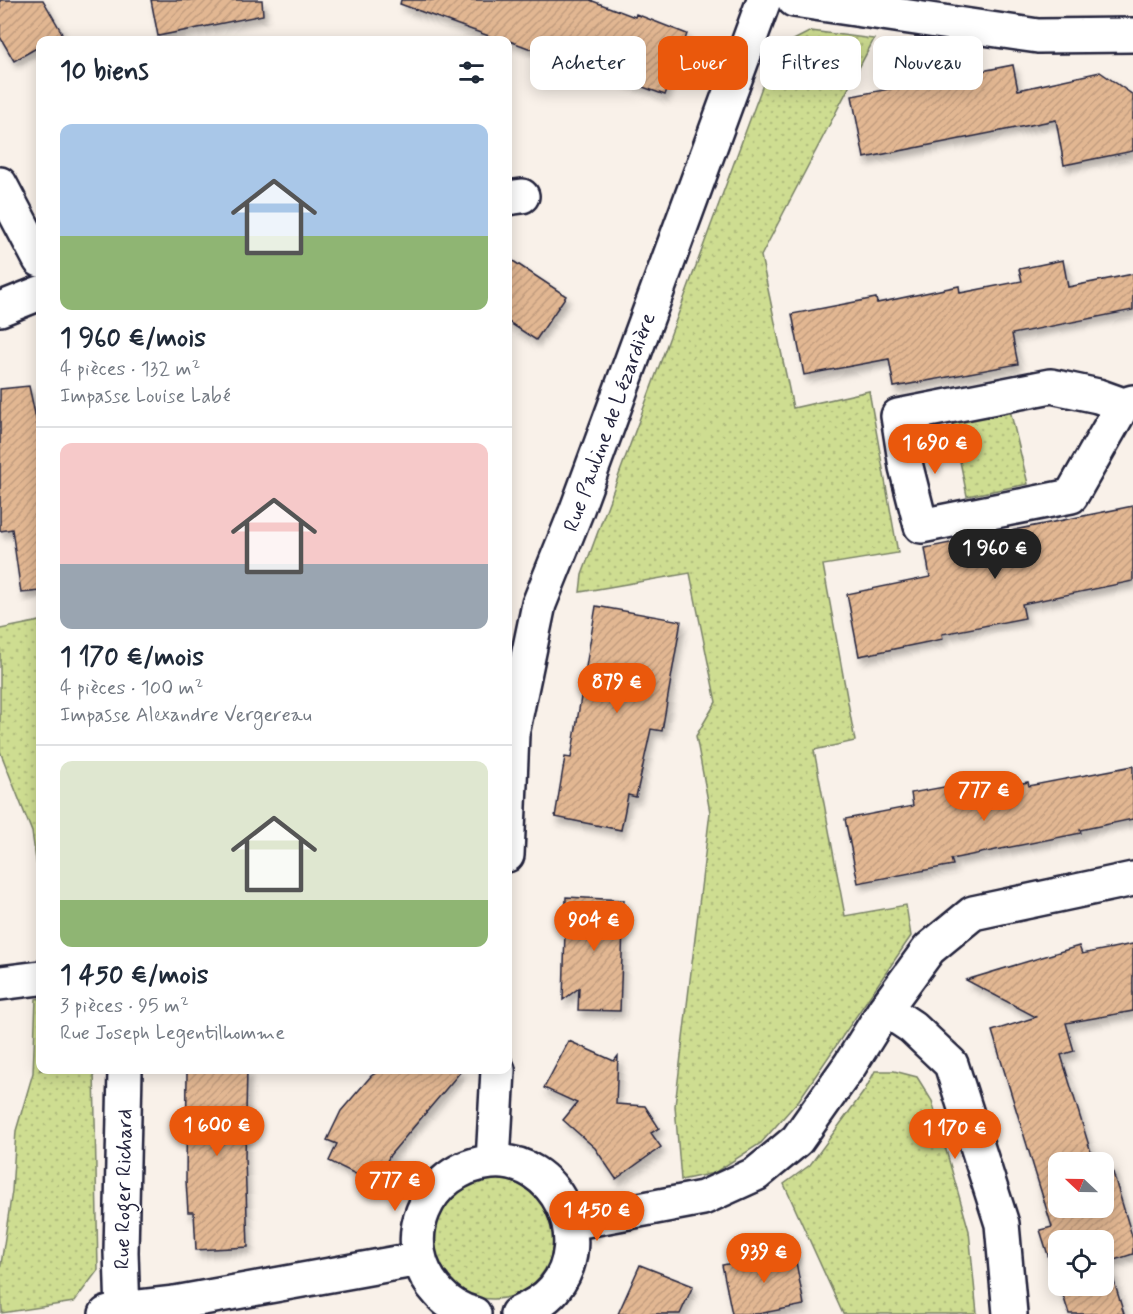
<!DOCTYPE html>
<html lang="fr">
<head>
<meta charset="utf-8">
<style>
  :root { --surface:#fff; --page:#f6f6f7; --text:#1f2937; --muted:#747a83; --line:#e0e1e3; --accent:#ea580c }
  body { margin:0; font-family:Mynerve,sans-serif; background:var(--page); color:var(--text); height:100vh; display:flex; flex-direction:column; font-size:22px; white-space:nowrap }
  * { box-sizing:border-box; margin:0 }
  p { font-size:20px; color:var(--muted) }
  .icon { flex:none; width:33px; height:33px; fill:none; stroke:currentColor; stroke-width:2; stroke-linecap:round; stroke-linejoin:round }
  .map { position:relative; flex:1; overflow:hidden }
  .side { position:absolute; left:36px; top:36px; width:476px; height:1038px; display:flex; flex-direction:column; background:var(--surface); border-radius:12px; box-shadow:0 3px 15px #0003 }
  .side>* { flex:none }
  .guide { position:absolute; left:530px; top:36px; width:513px; height:54px; display:flex; gap:12px }
  .needle { width:39px; rotate:292deg }
  .tools { position:absolute; left:1048px; top:1152px; display:grid; gap:12px }
  .tools a { display:grid; place-items:center; width:66px; height:66px; border-radius:12px; background:var(--surface); box-shadow:0 3px 15px #0003; font-size:30px }
  .price { position:absolute; translate:-50% -51px; padding:0 14px; border-radius:21px; background:var(--accent); color:#fff; font-size:20px; line-height:39px; filter:drop-shadow(0 2px 3px #0008) }
  .price::after { content:''; position:absolute; left:50%; top:36px; width:18px; height:14px; margin-left:-9px; background:inherit; clip-path:polygon(0 0,100% 0,50% 100%) }
  .price.on { background:#222; color:#fff }
  ul { padding:0; list-style:none }
  li { display:grid; align-content:center; gap:12px; height:318px; padding:0 24px }
  li+li { border-top:2px solid var(--line) }
  li span { display:grid; place-items:center; height:186px; border-radius:12px; color:#555 }
  li>.icon { margin-inline-start:auto }
  span .icon { width:108px; height:108px; fill:#fffc; stroke-width:1 }
  li b { font-size:26px }
  h2 { display:flex; justify-content:space-between; align-items:center; height:72px; padding:0 24px; font-size:26px }
  .chip { padding:0 21px; border-radius:12px; background:var(--surface); box-shadow:0 3px 15px #0003; font-size:21px; line-height:54px }
  .chip.on { background:var(--accent); color:#fff }
  .map>svg:first-child { display:block }
</style>
</head>
<body>
<div class="map">
<svg width="1133" height="1314" viewBox="0 0 1133 1314">
  <defs>
    <pattern id="grass-dots" width="8" height="8" patternUnits="userSpaceOnUse" patternTransform="scale(1.5)"><rect width="8" height="8" fill="#cedd91"/><path d="M2 2h.1M6 6h.1" fill="none" stroke="#b1bd7e" stroke-width="1.8" stroke-linecap="round"/></pattern>
    <pattern id="building-hatch" width="6" height="6" patternUnits="userSpaceOnUse" patternTransform="scale(1.5)"><rect width="6" height="6" fill="#e2b792"/><path d="M-1 1l2-2M0 6l6-6M5 7l2-2" fill="none" stroke="#c29d7f"/></pattern>
    <filter id="shadow"><feDropShadow dx="3.5" dy="6" stdDeviation="3" flood-color="#0004"/></filter>
  </defs>
  <rect width="100%" height="100%" fill="#f9f1e9"/>
  <filter id="ink" filterUnits="userSpaceOnUse"><feTurbulence type="fractalNoise" baseFrequency=".0167" numOctaves="2"/><feDisplacementMap in="SourceGraphic" scale="12" xChannelSelector="R" yChannelSelector="G"/><feConvolveMatrix kernelMatrix="1 2 1 2 8 2 1 2 1" color-interpolation-filters="sRGB"/></filter>
  <g filter="url(#ink)">
    <path fill="url(#grass-dots)" stroke="#788066" stroke-width="1.5" d="M 811,31 L 874,39 L 761,256 L 793,408 L 869,391 L 898,553 L 823,565 L 855,741 L 814,750 L 845,916 L 906,905 L 911,936 L 799,1100 L 761,1143 L 714,1173 L 681,1180 L 675,1106 L 710,812 L 696,736 L 716,702 L 690,573 L 580,592 L 582,575 L 776,49 Z
      M 1010,410 L 1028,484 L 967,496 L 952,421 Z
      M 40,621 L 40,888 L 32,832 L 0,751 L 0,629 Z
      M 40,998 L 40,1070 L 94,1070 L 98,1270 L 74,1302 L 2,1313 L 0,1271 L 12,1191 L 16,1131 L 33,1073 L 36,999 Z
      M 875,1071 L 894,1071 L 917,1077 L 932,1101 L 969,1231 L 977,1314 L 843,1314 L 784,1184 L 810,1165 L 865,1090 Z
      M433 1239a60 60 0 1 1 120 0a60 60 0 1 1-120 0Z"/>
    <path fill="url(#building-hatch)" stroke="#22223b" stroke-width="1.5" filter="url(#shadow)" d="M 0,0 L 43,0 L 62,33 L 49,40 L 40,40 L 40,46 L 14,61 L 0,37 Z
      M 151,0 L 262,0 L 263,15 L 158,36 Z
      M 401,0 L 590,0 L 635,17 L 636,14 L 687,34 L 665,95 L 607,74 L 606,77 L 507,40 L 500,40 L 400,4 Z
      M 1013,65 L 1018,90 L 1100,72 L 1133,95 L 1133,151 L 1064,165 L 1056,120 L 864,158 L 852,96 Z
      M 507,257 L 566,296 L 536,340 L 507,321 Z
      M 1063,260 L 1068,287 L 1133,274 L 1133,310 L 1012,334 L 1018,364 L 894,387 L 889,359 L 804,375 L 792,314 L 876,298 L 877,303 L 959,286 L 960,293 L 1022,281 L 1019,269 Z
      M 29,386 L 40,437 L 40,591 L 21,593 L 12,529 L 0,531 L 0,389 Z
      M 1133,506 L 1133,581 L 1022,604 L 1025,618 L 942,634 L 943,639 L 859,656 L 847,594 L 930,577 L 925,548 Z
      M 596,606 L 681,621 L 662,731 L 651,729 L 636,797 L 628,795 L 621,830 L 555,817 L 565,757 L 571,758 Z
      M 1133,766 L 1133,819 L 1080,830 L 1081,833 L 951,859 L 953,865 L 858,883 L 845,819 L 913,806 L 911,793 L 960,784 L 963,795 L 1028,782 L 1029,786 Z
      M 566,897 L 624,900 L 620,1011 L 578,1010 L 579,988 L 563,1000 Z
      M 1133,944 L 1133,1011 L 1066,1023 L 1074,1051 L 1061,1055 L 1094,1162 L 1059,1162 L 1059,1208 L 1104,1208 L 1104,1168 L 1111,1166 L 1133,1239 L 1133,1254 L 1108,1262 L 1124,1314 L 1069,1314 L 1060,1286 L 1104,1286 L 1104,1240 L 1059,1240 L 1059,1281 L 1058,1277 L 1055,1277 L 1040,1230 L 1052,1227 L 992,1031 L 1036,1017 L 966,980 L 1079,946 L 1082,954 Z
      M 569,1041 L 614,1061 L 618,1056 L 616,1104 L 645,1106 L 659,1128 L 651,1133 L 661,1147 L 616,1179 L 595,1148 L 563,1120 L 577,1103 L 544,1088 Z
      M 187,1070 L 247,1070 L 245,1158 L 248,1247 L 196,1250 L 194,1212 L 188,1212 L 186,1181 Z
      M 380,1070 L 462,1070 L 390,1155 L 376,1184 L 329,1161 L 337,1144 L 327,1140 L 341,1111 L 371,1076 Z
      M 794,1251 L 804,1305 L 758,1314 L 732,1314 L 722,1265 Z
      M 640,1265 L 693,1286 L 680,1314 L 618,1314 Z"/>
    <g fill="none" stroke-linecap="round" stroke-linejoin="round">
      <g stroke="#22223b" stroke-width="38">
        <path id="minor" d="M 794,0 L 1038,36 L 1133,35
          M 0,184 L 40,260
          M 507,198 L 522,196
          M 0,309 L 40,293
          M 1123,405 L 1071,496 L 921,526 L 906,467 L 898,416 L 1051,386 L 1098,396 L 1123,405 L 1133,402
          M 507,855 L 512,734 L 539,604 L 576,512 L 764,0
          M 0,983 L 40,978
          M 885,1009 L 912,1027 L 951,1064 L 1002,1224 L 1010,1314
          M 493,1162 L 498,1070
          M 570,1223 L 703,1198 L 756,1174 L 797,1140 L 850,1065 L 885,1009 L 929,949 L 973,913 L 1133,879
          M 106,1314 L 122,1309 L 175,1303 L 419,1259
          M 123,1314 L 121,1252 L 125,1070
          M 474,1314 C 461,1311 448,1303 439,1293 C 393,1244 425,1168 491,1162 C 556,1156 595,1240 554,1289 C 544,1301 530,1308 517,1314"/>
      </g>
      <use href="#minor" stroke="#fff" stroke-width="33"/>
    </g>
  </g>
  <g text-anchor="middle" stroke-width="4.5" stroke-linejoin="round" paint-order="stroke">
    <g font-size="21" fill="#22223b" stroke="#fff">
      <text transform="translate(609 422) rotate(-70)" y="7">Rue Pauline de Lézardière</text>
      <text transform="translate(123 1189) rotate(-89)" y="7">Rue Roger Richard</text>
    </g>
  </g>
</svg>
<div class="tools">
<a><svg class="needle" viewBox="-14 -14 28 28"><path d="M0-13l5 13h-10z" fill="#e53935"/><path d="M0 13l5-13h-10z" fill="#747a83"/></svg></a>
<a><svg class="icon" aria-label="locate" viewBox="0 0 24 24"><circle cx="12" cy="12" r="6"/><path d="M12 2v4M12 18v4M2 12h4M18 12h4"/></svg></a>
</div>
<b class="price" style="left:935px;top:475px">1 690 €</b>
<b class="price on" style="left:995px;top:580px">1 960 €</b>
<b class="price" style="left:617px;top:714px">879 €</b>
<b class="price" style="left:984px;top:822px">777 €</b>
<b class="price" style="left:594px;top:952px">904 €</b>
<b class="price" style="left:217px;top:1157px">1 600 €</b>
<b class="price" style="left:955px;top:1160px">1 170 €</b>
<b class="price" style="left:395px;top:1212px">777 €</b>
<b class="price" style="left:597px;top:1242px">1 450 €</b>
<b class="price" style="left:764px;top:1284px">939 €</b>
<div class="guide">
<a class="chip">Acheter</a>
<a class="chip on">Louer</a>
<a class="chip">Filtres</a>
<a class="chip">Nouveau</a>
</div>
<section class="side">
<h2>10 biens<svg class="icon" aria-label="filters" viewBox="0 0 24 24"><path d="M4 7h16M4 17h16"/><circle cx="9" cy="7" r="2"/><circle cx="15" cy="17" r="2"/></svg></h2>
<ul>
<li><span style="background:linear-gradient(#a9c7e8 60%,#8fb573 0)"><svg class="icon" aria-label="home" viewBox="0 0 24 24"><path d="M3 11l9-7 9 7M6 9v11h12V9"/></svg></span><div><b>1 960 €/mois</b><p>4 pièces · 132 m²</p><p>Impasse Louise Labé</p></div></li>
<li><span style="background:linear-gradient(#f6c9c9 65%,#9aa5b1 0)"><svg class="icon" aria-label="home" viewBox="0 0 24 24"><path d="M3 11l9-7 9 7M6 9v11h12V9"/></svg></span><div><b>1 170 €/mois</b><p>4 pièces · 100 m²</p><p>Impasse Alexandre Vergereau</p></div></li>
<li><span style="background:linear-gradient(#dfe7d0 75%,#8fb573 0)"><svg class="icon" aria-label="home" viewBox="0 0 24 24"><path d="M3 11l9-7 9 7M6 9v11h12V9"/></svg></span><div><b>1 450 €/mois</b><p>3 pièces · 95 m²</p><p>Rue Joseph Legentilhomme</p></div></li>
</ul>
</section>
</div>
</body>
</html>
